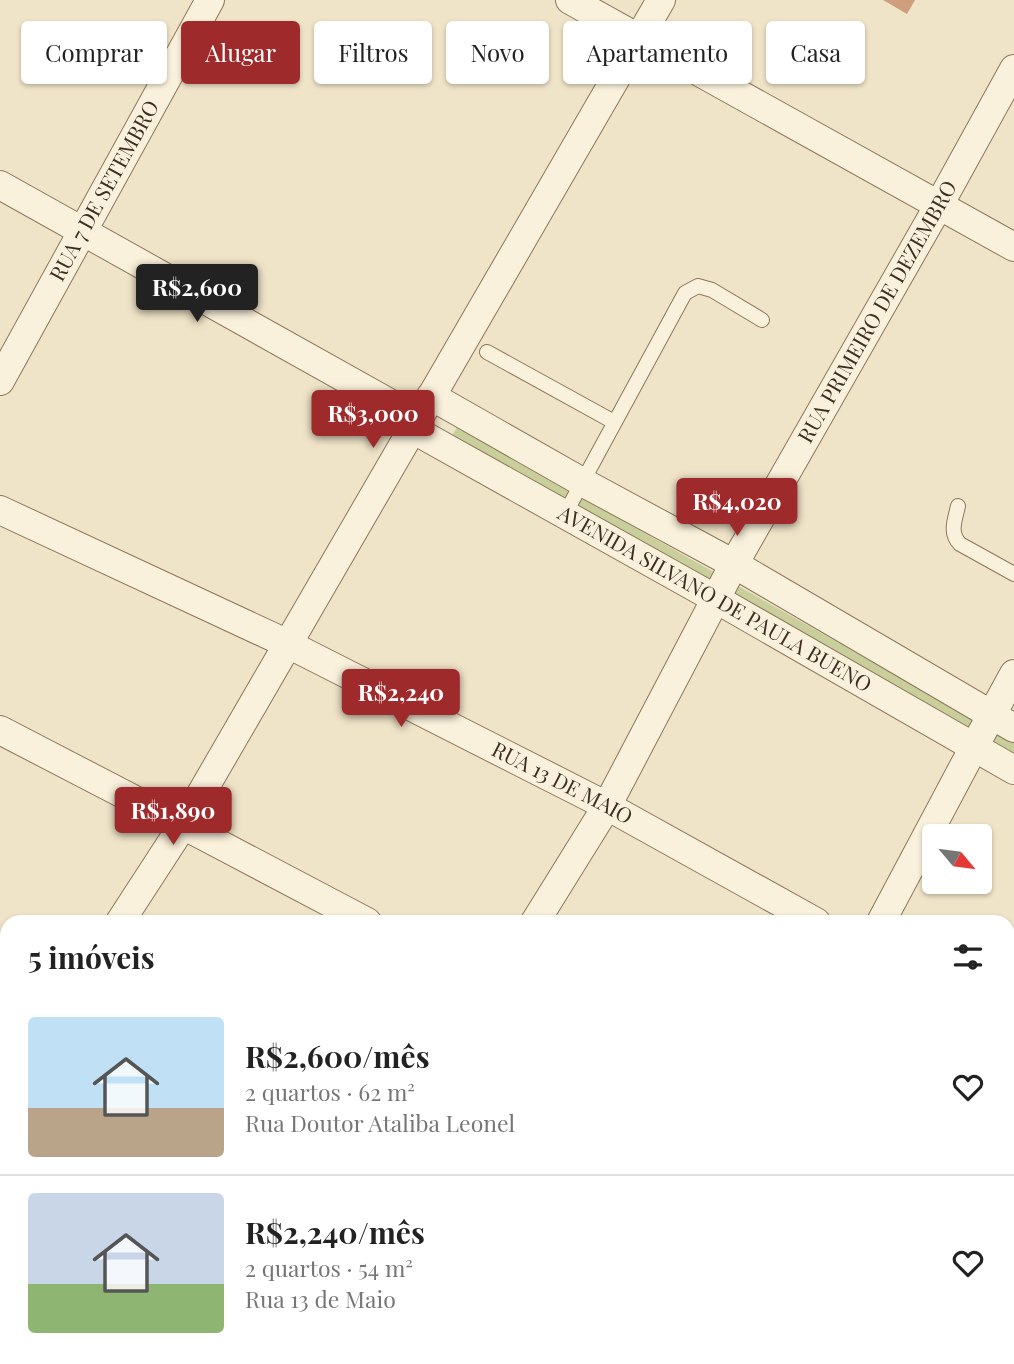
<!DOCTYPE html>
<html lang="pt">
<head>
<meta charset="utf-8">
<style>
  :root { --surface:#fff; --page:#f2f2f2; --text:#222; --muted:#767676; --line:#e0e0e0; --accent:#9e2a2b }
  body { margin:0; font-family:"Playfair Display",serif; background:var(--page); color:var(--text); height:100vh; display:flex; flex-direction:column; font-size:26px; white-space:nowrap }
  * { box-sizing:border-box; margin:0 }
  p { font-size:23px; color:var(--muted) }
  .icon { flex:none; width:38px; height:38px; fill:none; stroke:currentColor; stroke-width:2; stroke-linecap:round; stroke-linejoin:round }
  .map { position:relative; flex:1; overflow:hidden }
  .sheet { position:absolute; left:0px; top:915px; width:1015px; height:450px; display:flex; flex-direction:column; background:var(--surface); border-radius:21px 21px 0 0; box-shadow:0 2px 5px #0004 }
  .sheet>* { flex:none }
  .top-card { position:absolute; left:21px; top:21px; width:973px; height:63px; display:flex; gap:14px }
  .needle { width:46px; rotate:119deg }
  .tools { position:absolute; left:922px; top:824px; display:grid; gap:14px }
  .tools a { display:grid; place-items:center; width:70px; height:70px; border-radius:7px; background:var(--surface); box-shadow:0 2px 5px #0004; font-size:35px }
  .price { position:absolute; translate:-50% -60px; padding:0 16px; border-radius:7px; background:var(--accent); color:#fff; font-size:23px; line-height:46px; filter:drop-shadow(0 2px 4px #0008) }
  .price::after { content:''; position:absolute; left:50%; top:42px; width:21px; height:16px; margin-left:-10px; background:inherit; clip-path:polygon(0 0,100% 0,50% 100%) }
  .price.selected { background:#222; color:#fff }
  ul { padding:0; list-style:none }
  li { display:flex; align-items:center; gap:21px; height:175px; padding:0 28px }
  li+li { border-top:2px solid var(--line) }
  li span { display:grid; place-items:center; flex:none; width:196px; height:140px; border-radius:7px; color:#555 }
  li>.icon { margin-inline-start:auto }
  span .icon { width:84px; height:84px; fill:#fffc; stroke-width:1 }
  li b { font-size:30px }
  h2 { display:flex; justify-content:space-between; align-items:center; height:84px; padding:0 28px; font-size:30px }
  .pill { padding:0 24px; border-radius:7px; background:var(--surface); box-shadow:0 2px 5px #0004; font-size:24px; line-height:63px }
  .pill.selected { background:var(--accent); color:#fff }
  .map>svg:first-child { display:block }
</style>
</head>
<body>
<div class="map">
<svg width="1014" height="1364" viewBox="0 0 1014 1364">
  <rect width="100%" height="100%" fill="#f0e4c8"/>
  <path fill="#c9cf9b" d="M 457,427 L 1014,742 L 1014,756 L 450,440 Z"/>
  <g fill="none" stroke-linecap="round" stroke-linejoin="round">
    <path stroke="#6f938a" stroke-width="7" d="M 0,1021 L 7,1021
      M 852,1358 L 859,1364"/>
  </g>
  <path fill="#cf9f7d" d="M 883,0 L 915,0 L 907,14 Z"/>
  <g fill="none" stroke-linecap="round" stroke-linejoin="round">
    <g stroke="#8d765c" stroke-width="16">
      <path id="lane" d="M 487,352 L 614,422
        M 958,506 C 955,520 949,533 960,544 L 1014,574
        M 565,514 L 685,293 L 698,286 L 712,290 L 762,320"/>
    </g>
    <g stroke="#8d765c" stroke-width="30">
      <g id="street">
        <path d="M 570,0 L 1014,247"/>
        <path d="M 0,185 L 418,419"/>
        <path id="s1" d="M 0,381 L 210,0"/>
        <path d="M 431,396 L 584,483 L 734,564 L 1014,728"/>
        <path id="s2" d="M 414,430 L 716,599 L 1014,770"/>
        <path id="s3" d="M 0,510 L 288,644 L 607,806 L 816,922"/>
        <path d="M 0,730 L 183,825 L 367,922"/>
        <path d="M 120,922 L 183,825 L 661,0"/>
        <path id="s4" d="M 535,922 L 607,806 L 734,564 L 939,205 L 1014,69"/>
        <path d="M 881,922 L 974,747 L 1014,674"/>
        <path d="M 0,989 L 7,989"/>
        <path d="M 1008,1030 L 1014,1033"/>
        <path d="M 1008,1274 L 1014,1263"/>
        <path d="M 918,1358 L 927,1364"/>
      </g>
    </g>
    <g stroke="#6f573f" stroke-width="40">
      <path id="secondary" d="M 0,1133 L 7,1134
        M 0,1168 L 7,1168
        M 573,1358 L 580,1364
        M 632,1358 L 638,1364"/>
    </g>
    <path stroke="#8d765c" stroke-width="4.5" stroke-dasharray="5 3.5" stroke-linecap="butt" d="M 0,1099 L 7,1100"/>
    <use href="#lane" stroke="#faf1dc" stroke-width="14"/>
    <use href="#street" stroke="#faf1dc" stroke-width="28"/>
    <use href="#secondary" stroke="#faf1dc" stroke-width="38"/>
  </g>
  <g text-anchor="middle" stroke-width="5" stroke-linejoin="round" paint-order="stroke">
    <g font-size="21" fill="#3d2e20" stroke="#f7eed8">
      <text dy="7" stroke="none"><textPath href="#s1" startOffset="217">RUA 7 DE SETEMBRO</textPath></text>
      <text dy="7" stroke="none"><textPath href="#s4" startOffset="700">RUA PRIMEIRO DE DEZEMBRO</textPath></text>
      <text dy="7" stroke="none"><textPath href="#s2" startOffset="345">AVENIDA SILVANO DE PAULA BUENO</textPath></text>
      <text dy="7" stroke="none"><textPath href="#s3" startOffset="625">RUA 13 DE MAIO</textPath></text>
    </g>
  </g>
</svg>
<div class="tools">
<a><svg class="needle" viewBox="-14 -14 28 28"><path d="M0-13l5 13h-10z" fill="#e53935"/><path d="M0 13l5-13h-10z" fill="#767676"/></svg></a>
</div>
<b class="price selected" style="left:197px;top:324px">R$2,600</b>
<b class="price" style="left:373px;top:450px">R$3,000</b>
<b class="price" style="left:737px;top:538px">R$4,020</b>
<b class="price" style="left:401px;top:729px">R$2,240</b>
<b class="price" style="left:173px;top:847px">R$1,890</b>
<div class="top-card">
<a class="pill">Comprar</a>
<a class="pill selected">Alugar</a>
<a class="pill">Filtros</a>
<a class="pill">Novo</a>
<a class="pill">Apartamento</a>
<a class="pill">Casa</a>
</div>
<section class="sheet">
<h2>5 imóveis<svg class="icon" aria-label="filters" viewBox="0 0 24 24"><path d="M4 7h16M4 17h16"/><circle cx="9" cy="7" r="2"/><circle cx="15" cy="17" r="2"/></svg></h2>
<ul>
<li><span style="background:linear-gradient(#bfe0f5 65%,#b9a48a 0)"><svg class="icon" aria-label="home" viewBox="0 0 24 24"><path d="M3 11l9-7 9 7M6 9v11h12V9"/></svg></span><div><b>R$2,600/mês</b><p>2 quartos · 62 m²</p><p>Rua Doutor Ataliba Leonel</p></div><svg class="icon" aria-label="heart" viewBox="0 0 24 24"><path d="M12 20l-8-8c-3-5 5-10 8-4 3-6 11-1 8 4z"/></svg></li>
<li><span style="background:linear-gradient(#c9d6e8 65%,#8fb573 0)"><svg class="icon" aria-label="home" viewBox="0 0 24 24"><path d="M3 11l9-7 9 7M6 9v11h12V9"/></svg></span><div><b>R$2,240/mês</b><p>2 quartos · 54 m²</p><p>Rua 13 de Maio</p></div><svg class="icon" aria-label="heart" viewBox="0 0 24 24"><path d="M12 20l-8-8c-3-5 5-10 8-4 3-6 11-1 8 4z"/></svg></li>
</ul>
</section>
</div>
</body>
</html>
